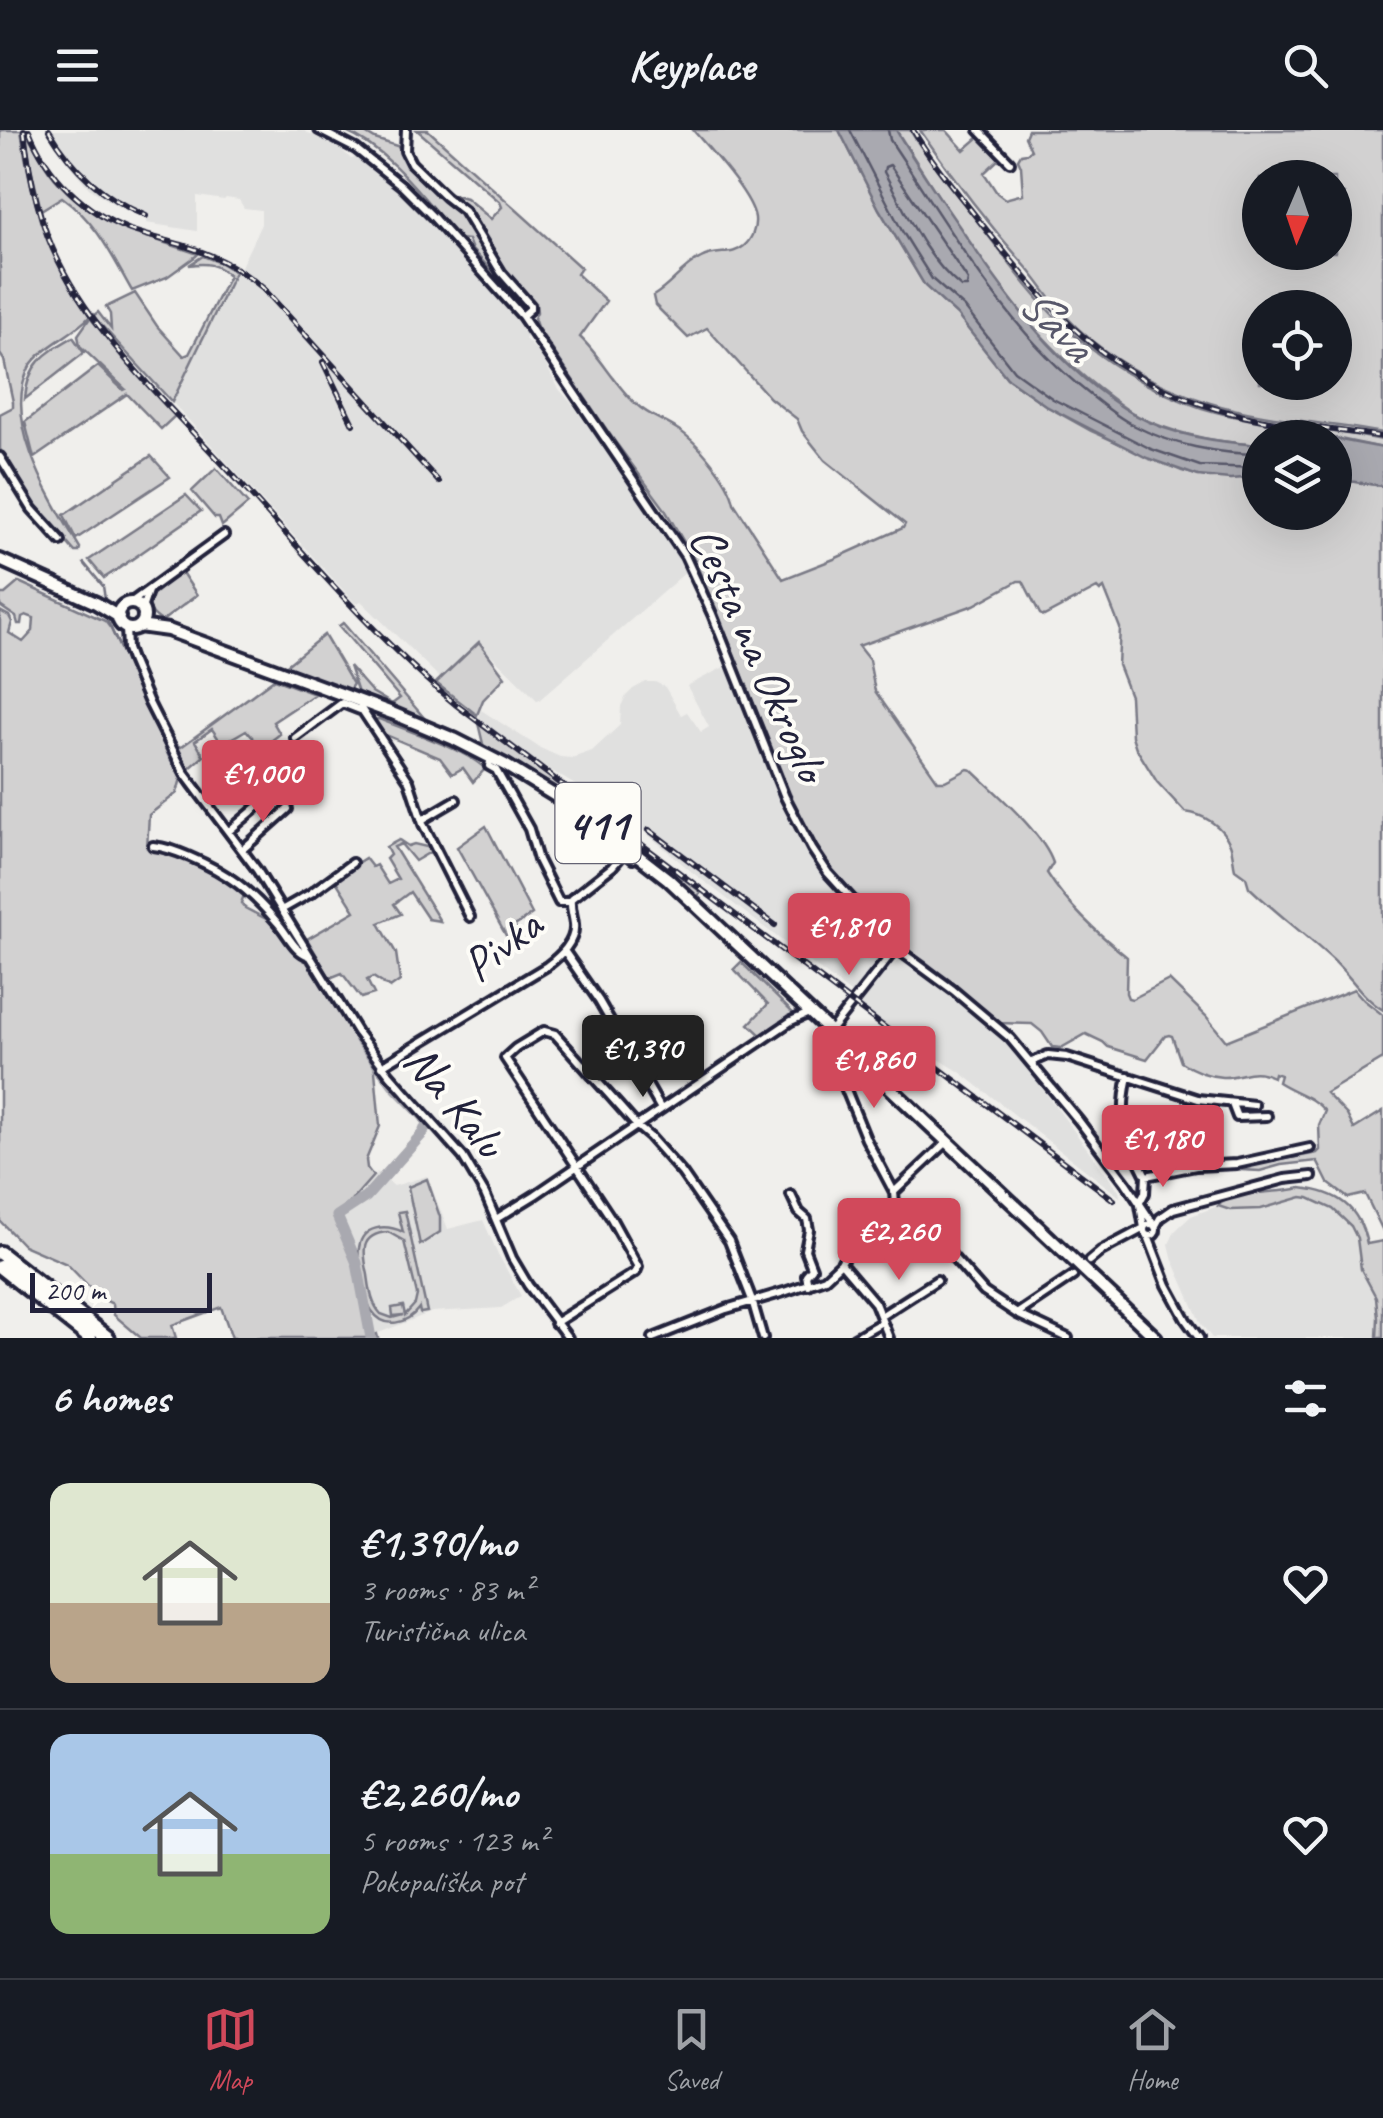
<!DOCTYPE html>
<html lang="en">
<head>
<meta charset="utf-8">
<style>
  :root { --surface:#171b24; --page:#20242c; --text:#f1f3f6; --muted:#9ea1a6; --line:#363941; --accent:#d1495b }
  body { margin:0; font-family:Caveat,sans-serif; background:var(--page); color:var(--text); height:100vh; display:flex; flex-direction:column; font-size:38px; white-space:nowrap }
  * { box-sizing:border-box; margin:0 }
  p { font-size:32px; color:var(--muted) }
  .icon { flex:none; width:55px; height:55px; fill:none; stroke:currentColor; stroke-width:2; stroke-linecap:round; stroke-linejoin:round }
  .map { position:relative; height:1208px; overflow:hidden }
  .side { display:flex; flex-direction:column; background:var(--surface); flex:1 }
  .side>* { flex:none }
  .needle { width:65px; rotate:182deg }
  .fabs { position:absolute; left:1242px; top:30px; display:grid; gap:20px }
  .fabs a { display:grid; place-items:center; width:110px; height:110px; border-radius:50%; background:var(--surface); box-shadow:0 10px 40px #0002; font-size:50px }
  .scale { position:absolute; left:30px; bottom:25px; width:182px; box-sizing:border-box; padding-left:10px; border:5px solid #22223b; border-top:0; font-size:28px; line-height:35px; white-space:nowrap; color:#22223b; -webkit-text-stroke:8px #fdfcf7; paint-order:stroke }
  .price { position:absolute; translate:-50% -85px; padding:0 22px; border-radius:10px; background:var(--accent); color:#fff; font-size:32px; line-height:65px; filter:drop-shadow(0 2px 5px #0008) }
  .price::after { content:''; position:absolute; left:50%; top:60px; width:30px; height:22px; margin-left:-15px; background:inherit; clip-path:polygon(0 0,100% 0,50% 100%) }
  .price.selected { background:#222; color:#fff }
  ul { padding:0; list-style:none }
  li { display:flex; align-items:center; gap:30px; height:250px; padding:0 50px }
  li+li { border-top:2px solid var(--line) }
  li span { display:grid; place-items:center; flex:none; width:280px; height:200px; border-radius:20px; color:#555 }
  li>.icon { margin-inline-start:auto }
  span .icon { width:120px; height:120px; fill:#fffc; stroke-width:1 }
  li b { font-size:42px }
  h2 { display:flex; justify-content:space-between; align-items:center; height:120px; padding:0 50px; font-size:42px }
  header { display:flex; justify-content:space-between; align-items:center; height:130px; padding:0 50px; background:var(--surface); font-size:45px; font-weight:700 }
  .tab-bar { display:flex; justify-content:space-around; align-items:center; height:140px; border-top:2px solid var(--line); background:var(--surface); font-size:28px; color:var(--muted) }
  .tab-bar a { display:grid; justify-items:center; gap:5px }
  .tab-bar .selected { color:var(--accent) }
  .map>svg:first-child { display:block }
</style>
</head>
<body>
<header><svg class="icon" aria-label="menu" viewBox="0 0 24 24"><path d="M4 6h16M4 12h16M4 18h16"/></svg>Keyplace<svg class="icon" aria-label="search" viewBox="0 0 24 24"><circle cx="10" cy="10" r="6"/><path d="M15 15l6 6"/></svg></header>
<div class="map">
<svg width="1383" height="1208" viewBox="0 0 1383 1208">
  <rect width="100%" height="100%" fill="#f0efec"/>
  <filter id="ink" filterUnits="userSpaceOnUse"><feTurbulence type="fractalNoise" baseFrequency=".01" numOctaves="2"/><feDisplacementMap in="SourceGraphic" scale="20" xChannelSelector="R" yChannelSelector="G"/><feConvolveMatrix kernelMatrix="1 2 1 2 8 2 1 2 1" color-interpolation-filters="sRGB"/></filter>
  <g filter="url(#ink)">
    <path fill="#e0e0df" d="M 45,0 L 302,0 L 341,19 L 351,29 L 359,27 L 433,93 L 514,182 L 530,203 L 525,209 L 539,223 L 559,259 L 573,275 L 662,399 L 687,441 L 538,571 L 479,513 L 441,549 L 361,471 L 356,474 L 172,272 L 235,142 L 238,143 L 261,94 L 261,80 L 244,78 L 239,70 L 226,68 L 224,70 L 197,66 L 197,101 L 146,93 L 147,88 L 120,78 L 89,58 L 67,32 Z
      M 724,537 L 725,540 L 727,539 L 780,667 L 798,702 L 841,767 L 882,815 L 885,823 L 882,830 L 853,865 L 692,742 L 625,685 L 532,629 L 517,623 L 478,593 L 481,580 L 540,618 L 560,627 L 572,628 L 592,621 L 620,595 L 621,576 L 626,566 L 633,559 L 646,552 L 655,552 L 665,557 L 681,585 L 687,582 L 701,602 L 709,597 L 687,556 Z
      M 900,830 L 905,831 L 1008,913 L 1119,1061 L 1120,1067 L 960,942 L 895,902 L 857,874 L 884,841 Z
      M 377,1042 L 394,1056 L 427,1046 L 448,1099 L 483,1090 L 498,1124 L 521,1166 L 501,1178 L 432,1182 L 371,1206 L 357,1133 L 337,1086 Z
      M 1297,1068 L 1309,1068 L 1333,1079 L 1351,1096 L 1357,1108 L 1360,1131 L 1367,1151 L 1376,1167 L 1378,1188 L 1377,1208 L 1212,1208 L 1201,1194 L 1173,1130 L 1169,1114 L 1175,1101 L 1191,1086 L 1218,1076 L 1230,1080 L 1261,1079 Z"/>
    <path fill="#d2d1d1" stroke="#7a7a86" stroke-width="2.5" fill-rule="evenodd" d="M 0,0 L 21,0 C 30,68 49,130 90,186 C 73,205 43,216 30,236 C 0,291 53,372 80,418 L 79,422 L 75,422 L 31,371 L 13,343 L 0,319 L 0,284 L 13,277 L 13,272 L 4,230 L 0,224 Z
      M 25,0 C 33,13 40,28 49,41 C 87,93 141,104 198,124 L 196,126 L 167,147 L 132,161 C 112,126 96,91 62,67 L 41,80 L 31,38 Z
      M 342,0 L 360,0 L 375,9 L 400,17 L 411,37 L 461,82 L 498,147 L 472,120 L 468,110 L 459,109 C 424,69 392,21 342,0 Z
      M 417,0 L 428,0 L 581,138 L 577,144 L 606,171 L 580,207 C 601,227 615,255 636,274 C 649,286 663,290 677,299 C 697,311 730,351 734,373 L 783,449 L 834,429 L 903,398 L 905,394 L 825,330 L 802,301 L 797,289 L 770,268 L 707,198 L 688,208 L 655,175 L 653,166 C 671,156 681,138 701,128 C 718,119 731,127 744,116 C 752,109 756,98 755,88 C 752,65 709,19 693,0 L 839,0 L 879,79 L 925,156 L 957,185 L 1007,248 L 1048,277 L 1091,301 L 1182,341 L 1210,348 L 1260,347 L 1260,382 L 1335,382 L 1335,349 L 1383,356 L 1383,880 C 1363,868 1350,846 1333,830 C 1306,805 1276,783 1249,757 L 1246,747 L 1235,739 C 1233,732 1233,721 1230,714 C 1222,696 1204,684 1185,682 L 1157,652 L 1136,618 L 1132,606 L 1130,566 L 1118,535 L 1120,498 L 1104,458 L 1100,461 L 1097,458 L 1044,486 L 1040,484 L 1023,451 L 1018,451 L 974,475 L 858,516 L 869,530 L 875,561 L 938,651 L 945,651 L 968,639 L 972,640 C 996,663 1043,703 1053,733 L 1047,743 C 1068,776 1096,802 1127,827 L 1126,863 L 1128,868 L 1132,869 L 1169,850 L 1206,886 L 1226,911 L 1354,859 L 1364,870 L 1383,885 L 1383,929 L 1326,963 L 1347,985 L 1354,999 L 1383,981 L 1383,1101 L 1365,1064 L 1348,1068 L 1328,1053 L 1317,1031 L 1281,1035 L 1260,1041 L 1242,1040 L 1243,1037 L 1317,1023 L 1320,1020 L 1319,995 L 1325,981 C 1312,966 1295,963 1278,952 L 1280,945 L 1274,943 L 1273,947 C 1251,936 1242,948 1222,947 C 1207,946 1193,940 1181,932 L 1172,906 L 1169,905 L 1165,906 L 1147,929 L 1108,917 L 1103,912 L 1086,904 L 1061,918 L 1052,917 L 1042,902 L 1032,894 L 1000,893 L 927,833 L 904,817 L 831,739 L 824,731 L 789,666 L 735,526 L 695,431 L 664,378 L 613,309 L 537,197 L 534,188 L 537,182 L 536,173 L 525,165 L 496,130 L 466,80 L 430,49 L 452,64 L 466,68 L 491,89 L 502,77 L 500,72 Z
      M 896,0 L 910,0 C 930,33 955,61 978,92 C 1004,126 1029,162 1060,192 C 1100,230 1150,261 1202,278 C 1261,296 1322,298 1382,310 L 1383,318 L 1335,308 L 1260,308 L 1260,315 C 1222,312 1184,307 1148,291 C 1129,283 1114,270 1098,258 C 1011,190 955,91 896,0 Z
      M 920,0 L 946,0 L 964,20 L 979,7 L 999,29 L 984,43 L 997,63 L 1005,69 L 1023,64 L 1021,36 L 1018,29 L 1021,24 L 1027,23 L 1031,20 L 1025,7 L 1028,0 L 1383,0 L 1383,303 C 1325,292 1266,290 1210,273 C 1154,256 1100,225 1061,181 C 1049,168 1040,153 1028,139 C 989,95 953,48 920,0 ZM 1260,48 L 1335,48 L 1335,62 L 1344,64 L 1341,88 L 1335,88 L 1335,122 L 1260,122 ZM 1260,178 L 1335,178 L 1335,252 L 1260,252 Z
      M 203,126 L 221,133 L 235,142 L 172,272 L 93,186 L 98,182 L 111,199 L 110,184 L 106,177 L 135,163 L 157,196 L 184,226 L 189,224 L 229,146 C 217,133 206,133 189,135 Z
      M 90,188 L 175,286 L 161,299 L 127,264 L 34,328 L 25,292 L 98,236 L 123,260 L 125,259 L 80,216 L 78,205 Z
      M 73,207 L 84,223 L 25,269 C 28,233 44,224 73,207 Z
      M 151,326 L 170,347 L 76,409 L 64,385 Z
      M 216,338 L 248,374 L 222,396 L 219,388 L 215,388 L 192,361 Z
      M 186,365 L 201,381 L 118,439 L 104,448 L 89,430 Z
      M 181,441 L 197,465 L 162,491 C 152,485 147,479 150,467 Z
      M 19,452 L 105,491 L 111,499 L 181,648 L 177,663 L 149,685 L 147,718 L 190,727 L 246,760 L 241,773 L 245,778 L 268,790 L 314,838 L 355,905 L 374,930 L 380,996 L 366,1030 L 367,1038 L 373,1046 L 337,1087 L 357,1133 L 371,1206 L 377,1204 L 378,1208 L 232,1208 L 221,1177 L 172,1195 L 176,1208 L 141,1208 L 114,1185 L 113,1174 L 100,1168 L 67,1134 L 23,1115 L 0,1091 L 0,481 L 9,486 L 12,492 L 9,503 L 23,512 L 33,501 L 34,488 L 26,485 L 22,487 L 21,494 L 18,494 L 16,487 L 0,476 L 0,464 L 5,464 Z
      M 343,493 L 426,590 L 358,563 L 349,536 L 372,562 L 392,574 L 400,568 L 339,496 Z
      M 324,505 L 353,554 L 349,560 L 342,559 L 283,538 Z
      M 479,512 L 505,547 L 483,570 L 477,585 L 436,553 Z
      M 274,549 L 315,564 L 273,592 L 280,604 L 262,618 L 246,600 L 222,614 L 212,599 L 195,611 L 204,626 L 189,639 L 181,628 L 155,573 L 177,615 L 181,617 Z
      M 379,589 C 404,599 471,622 485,639 L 473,652 L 463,638 L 452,644 L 440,628 L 381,603 L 373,593 L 373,590 Z
      M 478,593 L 701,762 L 696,769 C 631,709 560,662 484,618 Z
      M 486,696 L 532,784 L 515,796 L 520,807 L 509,811 L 457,717 Z
      M 399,710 L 408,716 L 414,714 L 431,718 L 432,721 L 415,731 L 401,714 L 394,717 L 440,791 L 428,789 L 410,762 L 394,774 L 401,784 L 379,793 L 396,823 L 400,851 L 390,858 L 373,847 L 367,850 L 374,864 L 361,868 L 342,843 L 330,848 L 307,809 L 355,781 L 334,748 L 365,728 L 372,737 L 376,735 L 388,754 L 398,749 L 386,729 L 390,725 L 386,717 Z
      M 741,832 L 795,885 L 764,908 L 749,894 L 768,874 L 734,839 Z
      M 427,1049 L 440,1087 L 440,1102 L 420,1115 L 408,1057 Z
      M 1301,1058 C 1337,1062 1359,1076 1367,1114 L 1383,1111 L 1383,1208 L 1377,1208 L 1378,1188 L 1376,1167 L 1361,1139 L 1357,1108 L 1351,1096 L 1333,1079 L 1309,1068 L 1302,1067 L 1261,1079 L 1230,1080 L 1218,1076 C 1233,1060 1277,1064 1301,1058 Z
      M 405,1081 L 427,1182 L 420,1183 L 419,1178 C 407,1194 385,1200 372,1181 C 366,1173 366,1160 363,1150 C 361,1141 357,1128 359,1118 C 362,1095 386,1094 403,1102 L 398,1082 ZM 388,1102 L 404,1111 L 417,1165 L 415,1174 L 405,1185 L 403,1176 L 392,1178 L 393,1186 L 403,1185 L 392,1188 L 381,1184 C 371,1173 370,1159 368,1145 C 363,1123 359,1104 388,1102 Z"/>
    <path fill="#a9a9b0" stroke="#737381" stroke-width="2.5" d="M 839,0 L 896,0 C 915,33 937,64 959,96 C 1006,166 1059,241 1135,285 C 1172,306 1218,312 1260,315 L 1260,347 L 1230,349 L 1198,346 L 1147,328 L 1048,277 L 1007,248 L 957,185 L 925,156 L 879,79 Z
      M 1335,309 L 1383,318 L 1383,356 L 1335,349 Z"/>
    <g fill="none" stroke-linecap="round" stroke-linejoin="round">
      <path stroke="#58586a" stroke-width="2.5" d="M 850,0 L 902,101 L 932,149 L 965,178 L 1014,241 L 1053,269 L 1151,319 L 1200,336 L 1260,338
        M 888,0 L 890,10 C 950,99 1004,197 1089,264 C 1103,275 1117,287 1133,295 C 1171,315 1218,324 1260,324
        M 890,35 L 968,150 L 967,157 L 961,157 C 925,128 906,82 884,42 L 885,37 Z"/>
      <path stroke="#737381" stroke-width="2.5" d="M 84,433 L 103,456 L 105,469
        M 108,492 L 169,627 L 188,658 L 268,764"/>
      <path stroke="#a9a9b0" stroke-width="11" d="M 360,910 L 395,957 L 424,987 L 427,993 L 423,1003 L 366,1067 L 337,1086 L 357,1133 L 371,1208"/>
      <g stroke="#22223b" stroke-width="14">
        <path id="minor" d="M 319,0 L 356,19 L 401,55 L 433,87 L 522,186 L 685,426 L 712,484 L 785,667 L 812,719 L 828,743 L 896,818 L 953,860 L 1010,908 L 1079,991 L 1126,1053 L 1154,1095
          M 406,0 L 405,21 L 411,33 L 446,67 L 464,81 L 501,142 L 530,175 L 530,179 L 522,186
          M 979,0 L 1010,32
          M 0,327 L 32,379 L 61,411
          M 129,474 L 224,405
          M 142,479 L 148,461
          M 126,498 L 127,519 L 131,530 L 149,573 L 185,644 L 257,740 L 357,902 L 390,945 L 463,1027 L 485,1064 L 512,1128 L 528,1155 L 568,1208
          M 360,572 L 362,580 L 409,651 L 423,694 L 470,787
          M 295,608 L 342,573 L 360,580
          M 491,628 L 489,636 L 496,640 L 529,699 L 538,730 L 559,772 L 570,772
          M 422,690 L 456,670
          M 229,701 L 275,662
          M 616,708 L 613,713 L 633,729 L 637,724
          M 153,716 C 166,717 178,722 190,727 C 228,743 251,761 277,792 C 288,804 294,821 309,826
          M 242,720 L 288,679
          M 283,779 L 311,763 L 352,733
          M 565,822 L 599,871 L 661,979
          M 823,897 L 823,914 L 842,950 L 866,1009 L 894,1062 L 895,1074
          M 830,901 L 896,818
          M 1032,932 L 1048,925 L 1067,927 L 1198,969 L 1254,975
          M 382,936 L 547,836 C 560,826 576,812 574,794 C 573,784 570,779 571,769 L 612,737 L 624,723
          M 1128,946 C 1118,991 1126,1006 1146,1046 L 1196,1036 L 1237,1034 L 1310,1018
          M 1232,974 L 1237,987 L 1267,986
          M 894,1062 L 947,1012
          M 791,1065 L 799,1082 L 807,1089 L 809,1100 L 805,1120 L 812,1138 L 806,1145 L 808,1155
          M 1140,1072 L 1145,1063 L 1146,1046
          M 895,1074 L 938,1110 L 984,1162 L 1017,1184 L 1068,1208
          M 496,1089 L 535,1065 L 791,891 L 809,883
          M1144 1100a6 6 0 1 1 12 0a6 6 0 1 1-12 0Z
          M 1155,1097 L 1160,1088 L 1173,1079 L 1285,1049 L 1312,1046
          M 1148,1106 L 1167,1155 L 1186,1190 L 1199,1208
          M 1089,1131 L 1101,1121 L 1144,1098 L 1140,1075
          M 841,1133 L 875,1173 L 889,1208
          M 1018,1183 L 1073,1146
          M 881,1186 L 937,1150
          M 555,1193 L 636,1142 L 638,1137 L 611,1088 L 505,928 L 516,918 L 544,901 L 555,904 L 637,996 L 650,1007 L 682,1043 L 729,1111 L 752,1170 L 763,1208
          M 653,1208 L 726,1179 L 784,1162 L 825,1148 L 841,1133 L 857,1103 L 895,1074
          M 854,1208 L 882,1192"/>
      </g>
      <g stroke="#22223b" stroke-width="18">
        <path id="primary" d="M 0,430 L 96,473 L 119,487
          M118 486a13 13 0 1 1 26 0a13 13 0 1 1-26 0Z
          M 139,496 L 168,500 L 392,583 L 454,609 L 505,635 L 583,683 L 668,749 L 1156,1208"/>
      </g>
      <g stroke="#22223b" stroke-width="20">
        <path id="motorway" d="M 0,1123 L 108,1208
          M 0,1137 L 90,1208"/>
      </g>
      <use href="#minor" stroke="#fdfcf7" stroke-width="6"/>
      <use href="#primary" stroke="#fdfcf7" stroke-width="10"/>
      <use href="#motorway" stroke="#fdfcf7" stroke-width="12"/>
      <g stroke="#22223b" stroke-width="6">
        <path id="rail" d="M 24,0 C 29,45 38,91 59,132 C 96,208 174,281 232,344 C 304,423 373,506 455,574 L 1114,1070
          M 29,0 C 47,46 84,82 130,100 C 147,106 165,110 182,115 C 212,124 239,138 263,158 L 439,352
          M 49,0 C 73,40 103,68 146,86
          M 913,0 C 932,33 958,63 981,93 C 1050,180 1105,246 1217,279 C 1270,295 1328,298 1383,307
          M 323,232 L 353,294
          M 649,700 L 775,795"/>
      </g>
      <use href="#rail" stroke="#fdfcf7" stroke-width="2.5" stroke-dasharray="8" stroke-linecap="butt"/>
    </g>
  </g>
  <g text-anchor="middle" stroke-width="8" stroke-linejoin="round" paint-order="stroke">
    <rect fill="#fdfcf7" stroke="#646373" stroke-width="2.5" x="555.5" y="653" width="85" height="80" rx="8"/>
    <g font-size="45" font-weight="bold" fill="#22223b">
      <text x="598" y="709">411</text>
    </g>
    <g font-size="48" fill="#22223b" stroke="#fdfcf7">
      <text transform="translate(760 523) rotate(66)" y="17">Cesta na Okroglo</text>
      <text transform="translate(501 814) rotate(-38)" y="17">Pivka</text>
      <text transform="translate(456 970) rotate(51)" y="17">Na Kalu</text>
    </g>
    <g font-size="50" font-style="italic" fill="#58586a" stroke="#fdfcf7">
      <text transform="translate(1058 192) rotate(46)" y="18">Sava</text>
    </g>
  </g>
</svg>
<div class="fabs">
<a><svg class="needle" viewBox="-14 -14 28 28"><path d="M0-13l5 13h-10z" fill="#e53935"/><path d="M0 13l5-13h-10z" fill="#9ea1a6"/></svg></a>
<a><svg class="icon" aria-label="locate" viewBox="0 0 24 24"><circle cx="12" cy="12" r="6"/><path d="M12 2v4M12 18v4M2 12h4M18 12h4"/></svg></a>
<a><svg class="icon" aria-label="layers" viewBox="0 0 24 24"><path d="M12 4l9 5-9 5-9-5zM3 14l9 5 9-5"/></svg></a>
</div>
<div class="scale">200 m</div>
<b class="price" style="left:263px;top:695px">€1,000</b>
<b class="price" style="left:849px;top:848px">€1,810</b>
<b class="price selected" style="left:643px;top:970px">€1,390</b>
<b class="price" style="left:874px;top:981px">€1,860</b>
<b class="price" style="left:1163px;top:1060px">€1,180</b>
<b class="price" style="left:899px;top:1153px">€2,260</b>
</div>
<section class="side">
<h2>6 homes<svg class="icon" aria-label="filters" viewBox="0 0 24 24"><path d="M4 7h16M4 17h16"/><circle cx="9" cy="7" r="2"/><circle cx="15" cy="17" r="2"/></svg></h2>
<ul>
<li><span style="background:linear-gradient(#dfe7d0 60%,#b9a48a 0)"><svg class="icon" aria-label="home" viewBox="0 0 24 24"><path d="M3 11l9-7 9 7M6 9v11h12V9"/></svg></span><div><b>€1,390/mo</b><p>3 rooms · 83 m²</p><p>Turistična ulica</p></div><svg class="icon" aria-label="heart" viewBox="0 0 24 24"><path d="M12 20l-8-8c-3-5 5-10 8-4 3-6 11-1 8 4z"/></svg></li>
<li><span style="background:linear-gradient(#a9c7e8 60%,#8fb573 0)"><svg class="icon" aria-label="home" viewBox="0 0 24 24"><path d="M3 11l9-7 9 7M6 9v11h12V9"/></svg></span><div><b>€2,260/mo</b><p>5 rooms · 123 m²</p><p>Pokopališka pot</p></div><svg class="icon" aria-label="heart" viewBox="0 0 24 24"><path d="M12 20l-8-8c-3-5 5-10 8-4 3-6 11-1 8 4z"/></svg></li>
</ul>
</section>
<nav class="tab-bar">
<a class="selected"><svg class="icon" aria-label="map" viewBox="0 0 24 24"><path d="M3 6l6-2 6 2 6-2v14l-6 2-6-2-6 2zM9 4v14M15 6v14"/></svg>Map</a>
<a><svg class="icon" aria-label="saved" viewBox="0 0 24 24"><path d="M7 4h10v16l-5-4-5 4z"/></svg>Saved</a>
<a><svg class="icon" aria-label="home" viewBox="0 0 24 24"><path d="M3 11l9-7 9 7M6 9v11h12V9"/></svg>Home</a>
</nav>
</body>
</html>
